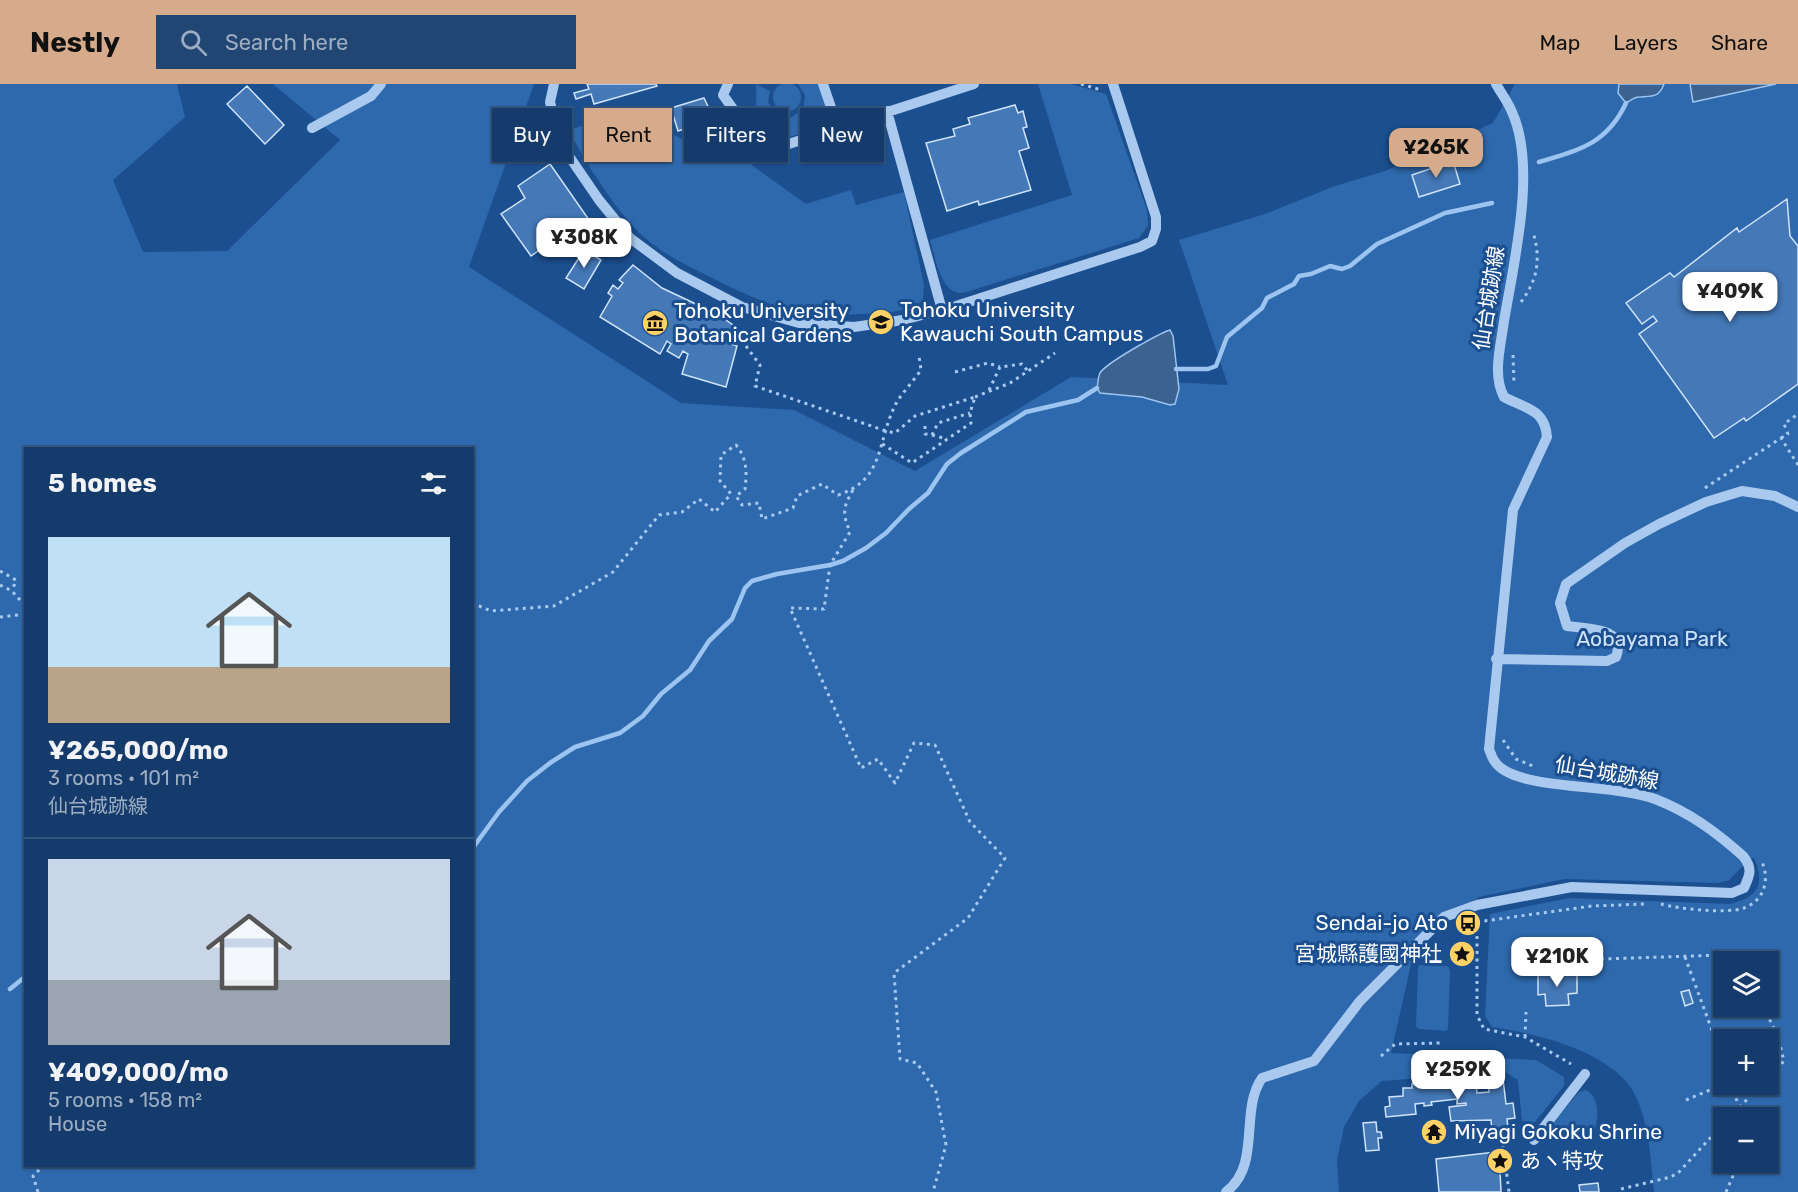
<!DOCTYPE html>
<html lang="en">
<head>
<meta charset="utf-8">
<style>
  :root { --surface:#143b6b; --page:#214673; --text:#f1f3f6; --muted:#9dadc1; --line:#33557e; --accent:#d6ab8b }
  body { margin:0; font-family:Rubik,"Noto Sans JP",sans-serif; background:var(--page); color:var(--text); height:100vh; display:flex; flex-direction:column; font-size:22px; white-space:nowrap }
  * { box-sizing:border-box; margin:0 }
  p { font-size:20px; color:var(--muted) }
  .icon { flex:none; width:33px; height:33px; fill:none; stroke:currentColor; stroke-width:2; stroke-linecap:round; stroke-linejoin:round }
  .map { position:relative; flex:1; overflow:hidden }
  .side { position:absolute; left:24px; top:363px; width:450px; height:720px; display:flex; flex-direction:column; background:var(--surface); border-radius:0px; box-shadow:0 2px 4px #0004,0 0 0 2px var(--line) }
  .side>* { flex:none }
  .top-card { position:absolute; left:492px; top:24px; width:570px; height:54px; display:flex; gap:12px }
  .tools { position:absolute; left:1713px; top:867px; display:grid; gap:12px }
  .tools a { display:grid; place-items:center; width:66px; height:66px; border-radius:0px; background:var(--surface); box-shadow:0 2px 4px #0004,0 0 0 2px var(--line); font-size:30px }
  .price { position:absolute; translate:-50% -51px; padding:0 14px; border-radius:12px; background:#fff; color:#222; font-size:20px; line-height:39px; filter:drop-shadow(0 2px 3px #0008) }
  .price::after { content:''; position:absolute; left:50%; top:36px; width:18px; height:14px; margin-left:-9px; background:inherit; clip-path:polygon(0 0,100% 0,50% 100%) }
  .price.current { background:var(--accent); color:#111 }
  ul { padding:0; list-style:none }
  li { display:grid; align-content:center; gap:12px; height:318px; padding:0 24px }
  li+li { border-top:2px solid var(--line) }
  li span { display:grid; place-items:center; height:186px; border-radius:0px; color:#555 }
  li>.icon { margin-inline-start:auto }
  span .icon { width:108px; height:108px; fill:#fffc; stroke-width:1 }
  li b { font-size:26px }
  h2 { display:flex; justify-content:space-between; align-items:center; height:72px; padding:0 24px; font-size:26px }
  .tag { padding:0 21px; border-radius:0px; background:var(--surface); box-shadow:0 2px 4px #0004,0 0 0 2px var(--line); font-size:21px; line-height:54px }
  .tag.current { background:var(--accent); color:#111 }
  header { display:flex; align-items:center; gap:36px; box-sizing:border-box; height:84px; padding:0 30px; background:var(--accent); color:#111 }
  header strong { font-size:28px }
  nav { display:flex; gap:33px; margin-inline-start:auto; font-size:21px }
  .search { width:420px; height:54px; background:var(--page); display:flex; align-items:center; gap:15px; box-sizing:border-box; padding:0 21px; border-radius:0px; color:var(--muted); font-size:22px }
  .map>svg:first-child { display:block }
</style>
</head>
<body>
<header>
<strong>Nestly</strong>
<div class="search"><svg class="icon" aria-label="search" viewBox="0 0 24 24"><circle cx="10" cy="10" r="6"/><path d="M15 15l6 6"/></svg>Search here</div>
<nav><a>Map</a><a>Layers</a><a>Share</a></nav>
</header>
<div class="map">
<svg width="1798" height="1108" viewBox="0 0 1798 1108">
  <rect width="100%" height="100%" fill="#1b4f8f"/>
  <path fill="#2e69ad" fill-rule="evenodd" d="M773 13a14 14 0 1 1 28 0a14 14 0 1 1-28 0Z
    M 0,0 L 177,0 L 185,33 L 113,96 L 143,168 L 227,167 L 340,56 L 273,0 L 534,0 L 469,183 L 681,319 L 794,326 L 915,387 L 1071,293 L 1228,301 L 1179,156 L 1265,130 L 1335,102 L 1385,87 L 1493,39 L 1515,0 L 1798,0 L 1798,1108 L 1654,1108 C 1651,1077 1649,1037 1634,1009 C 1612,968 1535,949 1492,943 L 1485,932 L 1490,830 L 1569,814 L 1729,820 C 1757,815 1766,800 1754,774 L 1750,775 L 1729,796 L 1719,799 L 1565,795 L 1479,813 L 1445,837 L 1412,876 L 1391,969 L 1536,976 L 1564,993 L 1564,1002 L 1534,1039 L 1522,1037 L 1518,996 L 1505,988 L 1382,997 L 1359,1017 L 1344,1043 L 1337,1076 L 1339,1108 L 0,1108 ZM 26,364 L 472,364 L 472,1082 L 26,1082 ZM 1724,878 L 1768,878 L 1768,922 L 1724,922 ZM 1724,956 L 1768,956 L 1768,1000 L 1724,1000 ZM 1724,1034 L 1768,1034 L 1768,1078 L 1724,1078 Z
    M 756,0 L 770,7 L 768,18 L 776,30 L 762,56 L 757,53 Z
    M 798,0 L 819,0 L 828,32 L 825,34 L 804,22 L 805,11 Z
    M 1038,0 L 1071,0 L 1106,10 L 1147,126 L 1148,141 L 1139,154 L 976,205 C 972,206 966,209 961,209 C 940,209 935,172 930,156 L 1072,111 Z
    M 631,26 L 695,63 L 728,64 L 806,120 L 851,106 L 856,121 L 904,108 L 924,201 L 923,216 C 909,229 880,229 862,230 C 796,235 759,218 702,189 C 682,179 661,168 644,153 C 619,131 583,76 569,46 Z
    M 801,26 L 825,39 L 825,41 L 769,60 L 767,57 L 781,33 L 792,33 Z
    M 1420,881 L 1448,882 L 1450,887 L 1448,945 L 1446,947 L 1419,945 L 1416,942 L 1418,883 Z
    M 1586,1006 C 1599,1012 1599,1033 1595,1045 L 1589,1049 L 1552,1052 L 1549,1050 L 1548,1045 L 1579,1008 Z"/>
  <path fill="#3c6290" stroke="#9cc4f0" stroke-width="1.5" d="M 1619,0 L 1664,0 C 1659,14 1652,12 1639,13 C 1634,13 1630,17 1626,19 L 1618,9 Z
    M 1690,0 L 1776,0 L 1693,18 Z
    M 1170,246 L 1173,252 L 1179,305 L 1175,320 L 1170,321 L 1142,313 L 1100,309 L 1097,304 C 1098,299 1098,293 1100,289 C 1106,279 1158,250 1170,246 Z"/>
  <g fill="none" stroke-linecap="round" stroke-linejoin="round">
    <path stroke="#9cc4f0" stroke-width="4.5" d="M 1539,78 C 1579,66 1607,60 1626,19
      M 1176,285 L 1208,285 L 1216,282 L 1227,253 L 1262,224 L 1267,214 L 1294,200 L 1299,192 L 1311,190 L 1330,182 L 1342,185 L 1350,182 L 1377,160 L 1445,129 L 1492,119
      M 472,765 L 499,728 L 527,697 L 550,679 L 575,663 L 620,649 L 643,632 L 661,610 L 690,586 L 709,557 L 732,535 L 745,504 L 752,497 L 777,490 L 830,481 L 843,477 L 866,464 L 886,449 L 909,425 L 928,409 L 947,380 L 961,369 L 1026,328 L 1078,316 L 1097,304
      M 10,905 L 26,892"/>
  </g>
  <path fill="#4478b7" stroke="#cfe3fa" stroke-width="1.5" d="M 587,0 L 656,0 L 657,2 L 594,20 L 591,10 L 576,15 L 574,9 L 589,5 Z
    M 247,2 L 284,41 L 265,60 L 227,20 Z
    M 704,14 L 714,35 L 678,47 L 671,24 Z
    M 1015,21 L 1018,29 L 1023,27 L 1027,43 L 1023,44 L 1029,64 L 1019,67 L 1031,106 L 979,121 L 978,117 L 947,127 L 926,59 L 955,52 L 953,45 L 970,40 L 968,34 Z
    M 1453,77 L 1460,100 L 1419,113 L 1412,91 Z
    M 550,80 L 594,143 L 562,165 L 555,155 L 531,172 L 501,130 L 525,114 L 518,102 Z
    M 1787,115 L 1790,152 L 1798,162 L 1798,300 L 1746,337 L 1744,334 L 1714,354 L 1639,250 L 1657,237 L 1653,232 L 1642,240 L 1626,219 L 1670,189 L 1674,193 L 1737,144 L 1739,148 Z
    M 584,166 L 601,176 L 584,205 L 566,194 Z
    M 633,181 L 662,204 L 717,230 L 736,243 L 745,258 L 724,254 L 723,257 L 737,262 L 726,303 L 682,290 L 688,270 L 683,267 L 679,274 L 667,267 L 671,260 L 667,257 L 660,270 L 600,233 L 612,212 L 608,209 L 613,201 L 618,205 L 623,199 L 619,196 Z
    M 1577,889 L 1577,909 L 1568,910 L 1569,921 L 1546,922 L 1545,910 L 1538,911 L 1538,890 Z
    M 1689,906 L 1693,919 L 1685,922 L 1681,908 Z
    M 1475,989 L 1477,1009 L 1489,1008 L 1488,996 L 1503,995 L 1506,1020 L 1513,1019 L 1515,1034 L 1507,1035 L 1508,1044 L 1492,1046 L 1491,1036 L 1451,1037 L 1449,1023 L 1466,1021 L 1466,1019 L 1457,1020 L 1457,1015 L 1431,1018 L 1432,1021 L 1424,1022 L 1424,1019 L 1415,1020 L 1416,1030 L 1386,1033 L 1385,1023 L 1390,1022 L 1389,1013 L 1403,1012 L 1403,1004 L 1412,1004 L 1412,1000 L 1462,995 L 1462,991 Z
    M 1376,1038 L 1377,1048 L 1381,1048 L 1382,1054 L 1378,1054 L 1379,1066 L 1366,1067 L 1363,1039 Z
    M 1495,1068 L 1497,1087 L 1500,1087 L 1501,1108 L 1439,1108 L 1436,1075 Z
    M 1598,1099 L 1599,1108 L 1580,1108 L 1579,1101 Z"/>
  <g fill="none" stroke-linecap="round" stroke-linejoin="round">
    <path stroke="#a9c9ee" stroke-width="3" stroke-dasharray="3 4.5" stroke-linecap="butt" d="M 1081,0 L 1101,6
      M 1521,218 C 1538,195 1541,175 1533,148
      M 746,262 L 760,281 L 755,302 L 886,347 L 895,349 L 915,332 L 975,313 L 970,329 L 971,339 L 912,379 L 881,359
      M 1513,271 L 1514,300
      M 955,288 L 988,279 L 1000,283
      M 989,306 L 1000,283 L 1022,280 L 1027,286
      M 975,313 L 1010,299 L 1055,269
      M 925,342 L 925,350 L 932,351 L 938,339 L 970,329
      M 932,351 L 947,355
      M 1781,354 L 1788,350 L 1784,340 L 1798,330
      M 1705,404 L 1781,354 L 1798,381
      M 853,406 C 843,423 842,429 850,448 L 830,481 L 824,525 L 790,524 L 861,684 L 878,675 L 895,699 L 914,659 L 935,661 L 970,738 L 1005,774 L 968,834 L 894,889 L 900,975 L 917,979 L 936,1008 L 946,1061 L 933,1108
      M 0,487 L 16,496 L 12,507
      M 0,501 L 12,507 L 26,523
      M 472,519 L 491,527 L 554,522 L 613,488 L 659,431 L 682,428 L 699,415 L 715,428 L 731,410 L 720,397 L 721,371 L 736,361 C 747,374 747,388 745,405 L 736,412 L 742,421 L 759,419 L 762,435 L 793,424 L 797,412 L 822,400 L 838,411 C 887,395 876,354 898,316 C 905,306 914,296 921,286 L 919,272
      M 0,533 L 26,530
      M 1503,656 L 1516,675 L 1533,682
      M 1661,820 C 1678,825 1728,830 1744,824 C 1764,817 1770,796 1762,778
      M 1477,837 L 1477,931 L 1484,945 L 1525,953 L 1571,980
      M 1477,838 L 1592,822 L 1645,820
      M 1685,873 L 1724,979
      M 1541,877 L 1724,871 L 1730,878
      M 1763,922 L 1778,953 L 1784,977 L 1768,993
      M 1525,953 L 1526,928
      M 1381,972 L 1395,960 L 1442,959
      M 1731,1000 L 1743,1034
      M 1686,1016 L 1724,1000
      M 1729,1034 L 1762,1000
      M 1503,1060 L 1509,1108
      M 1621,1105 L 1671,1093 L 1679,1088 L 1724,1039
      M 38,1108 L 33,1092 L 43,1082
      M 1726,1108 L 1739,1078"/>
    <path stroke="#a9c9ee" stroke-width="10" d="M 554,0 L 550,18 L 560,59 L 599,116 L 630,154 L 677,189 L 742,223 L 799,239 L 854,243 L 903,236 L 956,222 L 1140,163 L 1152,157 L 1156,145 L 1156,133 L 1113,0
      M 728,0 L 723,11 L 764,68 L 974,0
      M 823,0 L 838,44
      M 887,27 L 942,226
      M 312,44 L 371,12 L 381,0
      M 1496,575 L 1607,577 L 1616,573 C 1627,543 1588,545 1567,542 L 1560,519 L 1566,500 L 1625,459 L 1659,440 L 1706,418 L 1742,407 L 1775,412 L 1798,423
      M 1534,1056 L 1585,990
      M 1226,1108 C 1262,1081 1239,1027 1262,994 L 1314,977 L 1360,917 L 1444,833 L 1477,821 L 1572,803 L 1732,809 L 1744,804 C 1750,791 1753,784 1743,772 C 1716,748 1689,728 1655,715 C 1616,700 1529,706 1501,684 C 1494,679 1492,673 1489,665 L 1513,426 L 1547,353 C 1545,325 1526,325 1504,313 C 1492,291 1501,261 1504,237 C 1514,178 1537,83 1512,28 C 1508,18 1501,9 1496,0"/>
  </g>
  <defs>
    <g id="university-disc" transform="scale(1.35)"><circle r="9.5" fill="#ffd166" stroke="#1b4f8f"/><path d="M0-5L7-2L0 1L-7-2ZM-4 1L0 2.5L4 1V4Q0 6-4 4Z" fill="#111"/></g>
    <g id="museum-disc" transform="scale(1.35)"><circle r="9.5" fill="#ffd166" stroke="#1b4f8f"/><path d="M0-6L6-3V-2H-6V-3ZM-5-1h2V3h-2ZM-1-1h2V3h-2ZM3-1h2V3H3ZM-6 4H6V6H-6Z" fill="#111"/></g>
    <g id="bus-disc" transform="scale(1.35)"><circle r="9.5" fill="#ffd166" stroke="#1b4f8f"/><path d="M-5-6H5V4H4V6H2V4H-2V6H-4V4H-5ZM-3.5-4V0h7V-4ZM-3.5 1.2v1.5H-2V1.2ZM2 1.2v1.5H3.5V1.2Z" fill="#111"/></g>
    <g id="sight-disc" transform="scale(1.35)"><circle r="9.5" fill="#ffd166" stroke="#1b4f8f"/><path d="M0-6L1.8-2.2L6-1.7L2.9 1.2L3.7 5.4L0 3.3L-3.7 5.4L-2.9 1.2L-6-1.7L-1.8-2.2Z" fill="#111"/></g>
    <g id="temple-disc" transform="scale(1.35)"><circle r="9.5" fill="#ffd166" stroke="#1b4f8f"/><path d="M0-6L5-2H3V0L6.5 2.5H4V6H1.5V3h-3V6H-4V2.5H-6.5L-3 0V-2H-5Z" fill="#111"/></g>
  </defs>
  <g fill-rule="evenodd">
    <use href="#university-disc" x="881" y="238"/>
    <use href="#museum-disc" x="655" y="239"/>
    <use href="#bus-disc" x="1468" y="839"/>
    <use href="#sight-disc" x="1462" y="870"/>
    <use href="#temple-disc" x="1434" y="1048"/>
    <use href="#sight-disc" x="1500" y="1077"/>
  </g>
  <g text-anchor="middle" stroke-width="6" stroke-linejoin="round" paint-order="stroke">
    <g font-size="21" fill="#fff" stroke="#1b4f8f">
      <text transform="translate(1489 214) rotate(-81)" y="7">仙台城跡線</text>
      <text transform="translate(1607 689) rotate(10)" y="7">仙台城跡線</text>
    </g>
    <g font-size="21" fill="#fff" stroke="#1b4f8f" text-anchor="start">
      <text x="900" y="233">Tohoku University<tspan x="900" dy="24">Kawauchi South Campus</tspan></text>
      <text x="674" y="234">Tohoku University<tspan x="674" dy="24">Botanical Gardens</tspan></text>
      <text x="1448" y="846" text-anchor="end">Sendai-jo Ato</text>
      <text x="1442" y="877" text-anchor="end">宮城縣護國神社</text>
      <text x="1454" y="1055">Miyagi Gokoku Shrine</text>
      <text x="1520" y="1084">あヽ特攻</text>
    </g>
    <g font-size="21" fill="#cfe3fa" stroke="#1b4f8f">
      <text x="1652" y="562">Aobayama Park</text>
    </g>
  </g>
</svg>
<div class="tools">
<a><svg class="icon" aria-label="layers" viewBox="0 0 24 24"><path d="M12 4l9 5-9 5-9-5zM3 14l9 5 9-5"/></svg></a>
<a>+</a>
<a>−</a>
</div>
<b class="price current" style="left:1436px;top:95px">¥265K</b>
<b class="price" style="left:584px;top:185px">¥308K</b>
<b class="price" style="left:1730px;top:239px">¥409K</b>
<b class="price" style="left:1557px;top:904px">¥210K</b>
<b class="price" style="left:1458px;top:1017px">¥259K</b>
<div class="top-card">
<a class="tag">Buy</a>
<a class="tag current">Rent</a>
<a class="tag">Filters</a>
<a class="tag">New</a>
</div>
<section class="side">
<h2>5 homes<svg class="icon" aria-label="filters" viewBox="0 0 24 24"><path d="M4 7h16M4 17h16"/><circle cx="9" cy="7" r="2"/><circle cx="15" cy="17" r="2"/></svg></h2>
<ul>
<li><span style="background:linear-gradient(#bfe0f5 70%,#b9a48a 0)"><svg class="icon" aria-label="home" viewBox="0 0 24 24"><path d="M3 11l9-7 9 7M6 9v11h12V9"/></svg></span><div><b>¥265,000/mo</b><p>3 rooms · 101 m²</p><p>仙台城跡線</p></div></li>
<li><span style="background:linear-gradient(#c9d6e8 65%,#9aa5b1 0)"><svg class="icon" aria-label="home" viewBox="0 0 24 24"><path d="M3 11l9-7 9 7M6 9v11h12V9"/></svg></span><div><b>¥409,000/mo</b><p>5 rooms · 158 m²</p><p>House</p></div></li>
</ul>
</section>
</div>
</body>
</html>
